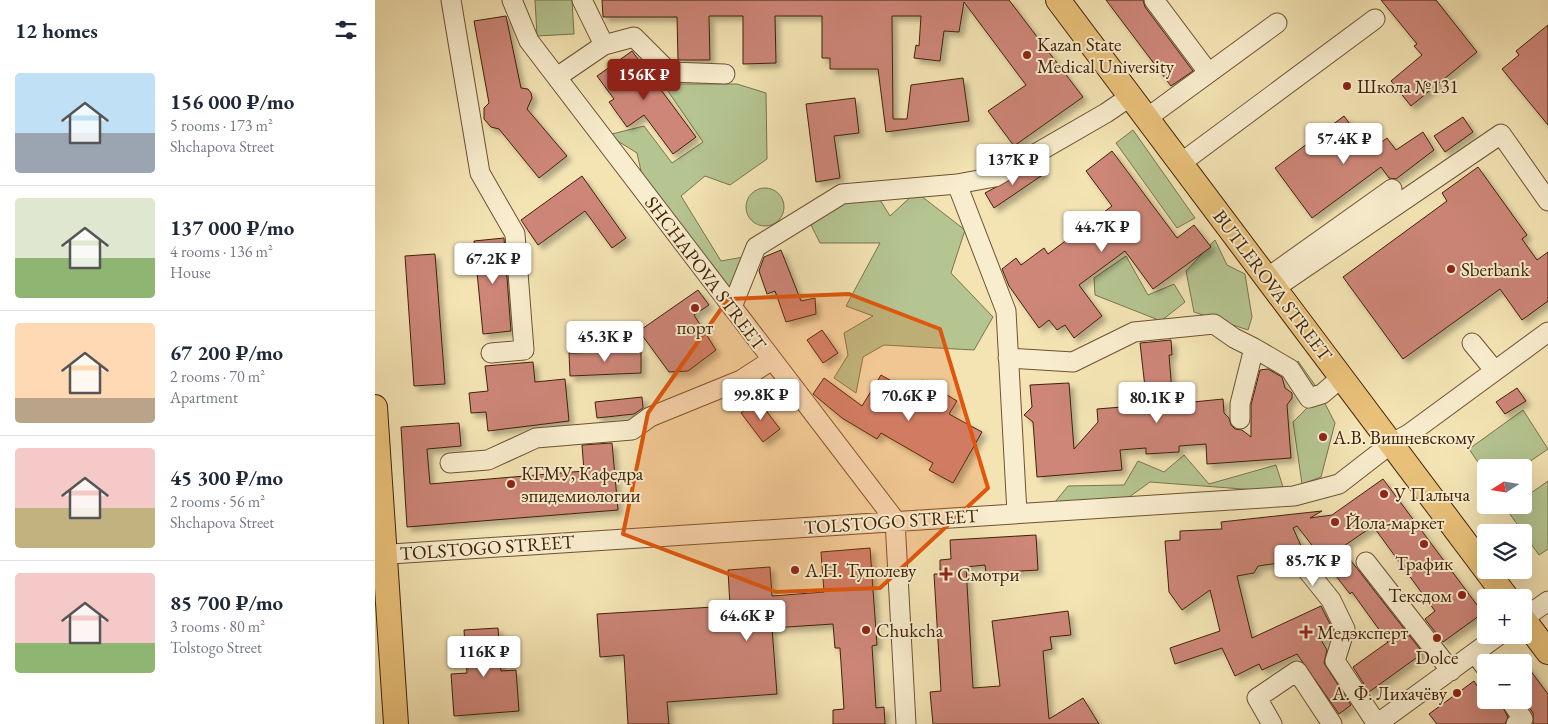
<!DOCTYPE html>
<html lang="en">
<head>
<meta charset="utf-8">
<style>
  :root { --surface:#fff; --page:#f2f2f3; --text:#1f2937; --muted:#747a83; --line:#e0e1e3; --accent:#8f2418 }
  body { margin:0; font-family:"EB Garamond",serif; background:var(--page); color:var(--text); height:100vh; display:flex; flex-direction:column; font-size:19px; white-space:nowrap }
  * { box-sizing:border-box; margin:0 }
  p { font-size:16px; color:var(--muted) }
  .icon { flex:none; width:28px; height:28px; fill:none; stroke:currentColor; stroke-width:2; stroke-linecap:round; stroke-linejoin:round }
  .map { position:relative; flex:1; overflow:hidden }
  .sheet { display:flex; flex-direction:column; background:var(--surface); width:375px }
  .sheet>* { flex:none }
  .needle { width:32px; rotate:258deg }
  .fabs { position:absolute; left:1102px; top:459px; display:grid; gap:10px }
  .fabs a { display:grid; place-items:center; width:55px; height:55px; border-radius:5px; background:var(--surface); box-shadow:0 5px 20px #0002; font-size:25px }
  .price { position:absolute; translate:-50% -42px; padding:0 11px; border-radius:5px; background:#fff; color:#222; font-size:16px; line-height:32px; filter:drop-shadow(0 1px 2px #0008) }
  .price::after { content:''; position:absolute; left:50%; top:30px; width:15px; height:11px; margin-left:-8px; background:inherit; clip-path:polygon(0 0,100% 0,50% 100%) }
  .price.selected { background:var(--accent); color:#fff }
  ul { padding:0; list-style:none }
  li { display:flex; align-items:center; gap:15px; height:125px; padding:0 15px }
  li+li { border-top:1px solid var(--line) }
  li span { display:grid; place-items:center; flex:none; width:140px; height:100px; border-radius:5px; color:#555 }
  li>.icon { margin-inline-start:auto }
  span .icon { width:60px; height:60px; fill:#fffc; stroke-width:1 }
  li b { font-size:21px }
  h2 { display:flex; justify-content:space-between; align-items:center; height:60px; padding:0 15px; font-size:21px }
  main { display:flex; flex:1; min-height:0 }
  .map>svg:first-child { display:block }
</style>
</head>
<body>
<main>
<section class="sheet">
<h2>12 homes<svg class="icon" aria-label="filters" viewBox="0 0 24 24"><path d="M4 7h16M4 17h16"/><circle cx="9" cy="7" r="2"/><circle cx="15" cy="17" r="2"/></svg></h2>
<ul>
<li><span style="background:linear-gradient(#bfe0f5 60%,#9aa5b1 0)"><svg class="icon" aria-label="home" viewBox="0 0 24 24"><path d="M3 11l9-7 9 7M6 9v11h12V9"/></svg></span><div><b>156 000 ₽/mo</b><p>5 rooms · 173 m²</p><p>Shchapova Street</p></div></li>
<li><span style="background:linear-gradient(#dfe7d0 60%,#8fb573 0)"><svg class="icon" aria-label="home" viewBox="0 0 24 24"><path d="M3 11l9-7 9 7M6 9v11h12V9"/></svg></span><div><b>137 000 ₽/mo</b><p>4 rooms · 136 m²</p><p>House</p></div></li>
<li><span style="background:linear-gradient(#ffd9b3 75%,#b9a48a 0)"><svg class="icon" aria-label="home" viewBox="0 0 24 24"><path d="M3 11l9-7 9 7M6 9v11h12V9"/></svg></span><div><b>67 200 ₽/mo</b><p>2 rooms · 70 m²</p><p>Apartment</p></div></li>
<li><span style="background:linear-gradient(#f6c9c9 60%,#c2b280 0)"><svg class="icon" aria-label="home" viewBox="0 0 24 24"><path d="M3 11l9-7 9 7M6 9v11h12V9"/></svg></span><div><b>45 300 ₽/mo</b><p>2 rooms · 56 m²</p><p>Shchapova Street</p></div></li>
<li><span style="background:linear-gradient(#f6c9c9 70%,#8fb573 0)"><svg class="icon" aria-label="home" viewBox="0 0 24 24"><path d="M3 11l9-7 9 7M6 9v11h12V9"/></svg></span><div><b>85 700 ₽/mo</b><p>3 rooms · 80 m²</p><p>Tolstogo Street</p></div></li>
</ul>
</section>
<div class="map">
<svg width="1173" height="724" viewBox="0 0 1173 724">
  <defs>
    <filter id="shadow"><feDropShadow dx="4.5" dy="4.5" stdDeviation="2.5" flood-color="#0004"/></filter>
  </defs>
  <rect width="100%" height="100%" fill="#f4e4b4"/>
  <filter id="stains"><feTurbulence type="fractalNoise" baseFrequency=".004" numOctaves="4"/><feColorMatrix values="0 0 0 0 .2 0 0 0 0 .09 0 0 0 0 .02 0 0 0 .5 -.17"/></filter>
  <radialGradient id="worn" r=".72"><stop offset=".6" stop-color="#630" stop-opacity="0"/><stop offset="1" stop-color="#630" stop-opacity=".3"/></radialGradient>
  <path fill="#b5c592" stroke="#7b744d" d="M 160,0 L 197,0 L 199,34 L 162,36 Z
    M 288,84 L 362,84 L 391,93 L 392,159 L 355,185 L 330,176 L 306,196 L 346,261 L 374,256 L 355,299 L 271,193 L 262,153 L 233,135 L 269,126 L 297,163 L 328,142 Z
    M 758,130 L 820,218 L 802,228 L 741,143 Z
    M371 207a19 19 0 1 1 38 0a19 19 0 1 1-38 0Z
    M 541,192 L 590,230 L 576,273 L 618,317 L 599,350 L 509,345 L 488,357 L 481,393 L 459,378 L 473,355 L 469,333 L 498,316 L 471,306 L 505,243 L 445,243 L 436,225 L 466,202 L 502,195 L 515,216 Z
    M 840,240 L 852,265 L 870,274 L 877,317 L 873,330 L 819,312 L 811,271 Z
    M 751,256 L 773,295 L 799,284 L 810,302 L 786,321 L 720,295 L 719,278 Z
    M 923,361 L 942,388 L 960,423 L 946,477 L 927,484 L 918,422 L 932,408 L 915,376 Z
    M 1148,410 L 1173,449 L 1147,467 L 1111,468 L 1111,474 L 1094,449 Z
    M 809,455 L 834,484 L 901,465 L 908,487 L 881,490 L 775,482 L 750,500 L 680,502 L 693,486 L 749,485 L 763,461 L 789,472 Z
    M 1173,481 L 1173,549 L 1164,555 L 1132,510 L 1138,505 L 1149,505 L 1149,498 Z"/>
  <path fill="#cd8678" stroke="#412208" filter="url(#shadow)" d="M 227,0 L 634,0 L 708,97 L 639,146 L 613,111 L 651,85 L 589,2 L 584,32 L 569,31 L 565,61 L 539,58 L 541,45 L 544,46 L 546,16 L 517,16 L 518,119 L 532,119 L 536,85 L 588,78 L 594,121 L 511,132 L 503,69 L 455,69 L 455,58 L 447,58 L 447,16 L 400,16 L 401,63 L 368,64 L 368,16 L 334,16 L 335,60 L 303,60 L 302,17 L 228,17 Z
    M 731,0 L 768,0 L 770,7 L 818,71 L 796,86 Z
    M 1006,0 L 1061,0 L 1102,52 L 1036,106 L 1016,81 L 1047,55 L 1039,46 L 1042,44 Z
    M 131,16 L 146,88 L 153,89 L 156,93 L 157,98 L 152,109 L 192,156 L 164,178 L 124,129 L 116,127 L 109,119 L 109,108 L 114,103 L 99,21 Z
    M 1173,25 L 1173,125 L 1127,69 L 1144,55 L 1141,51 Z
    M 257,51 L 321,137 L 298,154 L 269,115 L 252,127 L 234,102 L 239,99 L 222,76 Z
    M 480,98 L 484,133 L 459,136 L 465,178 L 441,182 L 431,104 Z
    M 969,116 L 995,151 L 1012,138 L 1021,150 L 1048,132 L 1059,150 L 1021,179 L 1014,178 L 1006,167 L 937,218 L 900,168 Z
    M 1088,117 L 1098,132 L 1070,152 L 1059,136 Z
    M 737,151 L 802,238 L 819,225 L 836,247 L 778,289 L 750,251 L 704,285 L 727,316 L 699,338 L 690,325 L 682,330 L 674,320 L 664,328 L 634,286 L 627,269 L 641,258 L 646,265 L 669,248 L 673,254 L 737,206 L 711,171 Z
    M 663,165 L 669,174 L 619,208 L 610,193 Z
    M 1103,167 L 1152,235 L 1147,239 L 1162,260 L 1173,252 L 1173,301 L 1147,320 L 1125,289 L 1028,359 L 968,277 L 1072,201 L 1067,193 Z
    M 207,176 L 251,238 L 237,248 L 210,211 L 163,245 L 146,220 Z
    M 129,238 L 136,331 L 108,334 L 99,241 Z
    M 406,250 L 426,301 L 440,298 L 441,314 L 411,322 L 400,291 L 392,294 L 384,271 L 389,257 Z
    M 60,254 L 70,384 L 39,386 L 30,256 Z
    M 323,290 L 334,305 L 319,315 L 341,350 L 313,371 L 294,372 L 264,331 Z
    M 447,330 L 463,353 L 448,363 L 432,340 Z
    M 796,340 L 797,355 L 794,355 L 798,404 L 848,399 L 849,413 L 854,418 L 856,425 L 860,429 L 867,430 L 876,437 L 876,405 L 885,370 L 893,369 L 907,377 L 910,388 L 917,393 L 917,398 L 912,405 L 916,458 L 832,464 L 831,444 L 804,446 L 804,452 L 771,454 L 771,448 L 745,450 L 747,470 L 662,477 L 658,422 L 649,415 L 657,407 L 655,385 L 694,383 L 699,449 L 723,422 L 722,409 L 772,405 L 765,343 Z
    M 266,351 L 266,373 L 195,376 L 194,353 Z
    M 158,362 L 160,382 L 190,379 L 194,421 L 113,431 L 111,412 L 96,413 L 94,393 L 113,391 L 110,366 Z
    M 506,375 L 539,394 L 547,380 L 582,401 L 574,414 L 607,432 L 578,483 L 554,470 L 558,463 L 506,433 L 502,439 L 467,418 L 438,394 L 449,378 L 487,406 Z
    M 1142,388 L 1151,401 L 1130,414 L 1121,402 Z
    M 267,397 L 268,408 L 259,414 L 222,418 L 220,402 Z
    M 383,400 L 405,429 L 388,442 L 366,413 Z
    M 84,423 L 86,446 L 52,449 L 55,484 L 209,471 L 207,445 L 237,443 L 243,510 L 32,527 L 26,427 Z
    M 1008,479 L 1108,613 L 1068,642 L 1050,619 L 1060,611 L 998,526 L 966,548 L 1048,653 L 994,692 L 978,667 L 1013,642 L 977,592 L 975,594 L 922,526 L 918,528 L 932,559 L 883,566 L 879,573 L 862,576 L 877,638 L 946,606 L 958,630 L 956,635 L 946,640 L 952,650 L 949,663 L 976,705 L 964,714 L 922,654 L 887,670 L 884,664 L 860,676 L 847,648 L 800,664 L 795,648 L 845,631 L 835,590 L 807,610 L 794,592 L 790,541 L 805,540 L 805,531 L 847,529 L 846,522 L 947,511 L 935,518 L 957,515 Z
    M 661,535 L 663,570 L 611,573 L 610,565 L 591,567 L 598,688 L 625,686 L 617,621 L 693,611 L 696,635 L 675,637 L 677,649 L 668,651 L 674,719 L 708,698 L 724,724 L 558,724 L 555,692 L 566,691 L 559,574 L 565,574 L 565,560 L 576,559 L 575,540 Z
    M 495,548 L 502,645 L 497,646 L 501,708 L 509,707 L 510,724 L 458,724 L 458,710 L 469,709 L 465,648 L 460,648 L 458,624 L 397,628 L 402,694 L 292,702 L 294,724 L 253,724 L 249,655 L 225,657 L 222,614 L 355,606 L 353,570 L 395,567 L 397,596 L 449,592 L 446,552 Z
    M 123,628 L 126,671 L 141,670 L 144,711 L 79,716 L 76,674 L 92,673 L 89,630 Z
    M 1149,662 L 1173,694 L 1173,724 L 1158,724 L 1158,713 L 1149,700 Z
    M 1099,681 L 1111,700 L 1124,700 L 1133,717 L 1130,724 L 1062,724 L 1054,714 Z"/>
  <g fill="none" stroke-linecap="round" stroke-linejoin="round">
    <g stroke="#6e5233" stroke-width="21">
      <path id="minor" d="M 76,0 L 105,173 L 140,234 L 149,350 L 116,353
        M 137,0 L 154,41 L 520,520 L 531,724
        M 779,0 L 833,72
        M 229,45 L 259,37 L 294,72 L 350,74
        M 182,77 L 229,45 L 207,0
        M 772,118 L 902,23
        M 806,163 L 1000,19
        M 582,184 L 631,311 L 642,513
        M 892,278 L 1017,189
        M 900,288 L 1126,134 L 1173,201
        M 357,307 L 381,247 L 467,194 L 582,184 L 620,177 L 731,113 L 756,96
        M 1097,343 L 1120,371
        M 879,348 L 915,369 L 934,398 L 947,394 L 967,377
        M 633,358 L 698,362 L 759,332 L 839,324 L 859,338 L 879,348 L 865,404 L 865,419
        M 75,463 L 113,460 L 161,438 L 257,430 L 275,417 L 366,380 L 397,360
        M 0,555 L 919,496 L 964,484 L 1017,443 L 1034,434 L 1173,332
        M 991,562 L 1076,671
        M 932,570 L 956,600 L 970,629 L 960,661 L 1002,724
        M 1149,618 L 1173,601
        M 1100,653 L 1111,668
        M 1135,700 L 1148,719 L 1141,724
        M 897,724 L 882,698 L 922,671 L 957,724
        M 1002,724 L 1124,635"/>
    </g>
    <g stroke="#412208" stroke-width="26">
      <path id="major" d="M 683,0 L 1111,570
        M 0,407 L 21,724
        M 1111,570 L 1132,598
        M 1149,620 L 1173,652"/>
    </g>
    <use href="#minor" stroke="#f8edce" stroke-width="19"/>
    <use href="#major" stroke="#eac27a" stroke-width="24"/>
  </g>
  <path fill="#e0560c" fill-opacity="0.2" stroke="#e0560c" stroke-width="4" stroke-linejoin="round" d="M 474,294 L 565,329 L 613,488 L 505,588 L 401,592 L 248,534 L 273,413 L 353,299 Z"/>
  <g fill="#8f2418" stroke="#f8edce" stroke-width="2">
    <circle cx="652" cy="55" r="5"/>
    <circle cx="972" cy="86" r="5"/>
    <circle cx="1076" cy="269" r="5"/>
    <circle cx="320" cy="308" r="5"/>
    <circle cx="948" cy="437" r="5"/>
    <circle cx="136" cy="484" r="5"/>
    <circle cx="1009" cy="494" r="5"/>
    <circle cx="960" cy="522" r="5"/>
    <circle cx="1049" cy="544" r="5"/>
    <circle cx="420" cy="570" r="5"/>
    <path d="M568.5 566.5h5v5h5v5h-5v5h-5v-5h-5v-5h5z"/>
    <circle cx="1087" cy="595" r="5"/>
    <circle cx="491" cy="630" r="5"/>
    <path d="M928.5 624.5h5v5h5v5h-5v5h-5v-5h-5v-5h5z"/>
    <circle cx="1062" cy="638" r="5"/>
    <circle cx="1082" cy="693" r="5"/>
  </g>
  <g text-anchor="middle" stroke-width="4" stroke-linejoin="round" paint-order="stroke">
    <g font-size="19" fill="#412208" stroke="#f8edce" text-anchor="start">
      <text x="662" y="51">Kazan State<tspan x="662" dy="22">Medical University</tspan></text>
      <text x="982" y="93">Школа №131</text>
      <text x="1086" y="276">Sberbank</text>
      <text x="320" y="334" text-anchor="middle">порт</text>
      <text x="958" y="444">А.В. Вишневскому</text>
      <text x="146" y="480">КГМУ, Кафедра<tspan x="146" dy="22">эпидемиологии</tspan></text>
      <text x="1019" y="501">У Палыча</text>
      <text x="970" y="529">Йола-маркет</text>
      <text x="1049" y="570" text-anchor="middle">Трафик</text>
      <text x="430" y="577">А.Н. Туполеву</text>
      <text x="582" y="581">Смотри</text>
      <text x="1077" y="602" text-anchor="end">Тексдом</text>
      <text x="501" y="637">Chukcha</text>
      <text x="942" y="639">Медэксперт</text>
      <text x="1062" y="664" text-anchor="middle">Dolce</text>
      <text x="1072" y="700" text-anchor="end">А. Ф. Лихачёву</text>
    </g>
    <g font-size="19" fill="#412208" stroke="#f8edce">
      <text transform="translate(331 273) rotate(53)" y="7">SHCHAPOVA STREET</text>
      <text transform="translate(898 285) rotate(53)" y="7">BUTLEROVA STREET</text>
      <text transform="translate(516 521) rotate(-4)" y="7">TOLSTOGO STREET</text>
      <text transform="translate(112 547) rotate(-4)" y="7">TOLSTOGO STREET</text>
    </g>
  </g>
  <rect width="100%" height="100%" filter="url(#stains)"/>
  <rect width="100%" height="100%" fill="url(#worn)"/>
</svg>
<div class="fabs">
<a><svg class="needle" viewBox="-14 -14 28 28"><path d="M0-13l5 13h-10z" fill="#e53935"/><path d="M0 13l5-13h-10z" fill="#747a83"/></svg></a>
<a><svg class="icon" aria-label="layers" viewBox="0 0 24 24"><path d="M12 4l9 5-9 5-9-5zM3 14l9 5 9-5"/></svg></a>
<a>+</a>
<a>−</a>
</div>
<b class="price selected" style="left:269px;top:101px">156K ₽</b>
<b class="price" style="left:969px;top:165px">57.4K ₽</b>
<b class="price" style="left:638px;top:186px">137K ₽</b>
<b class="price" style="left:727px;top:253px">44.7K ₽</b>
<b class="price" style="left:118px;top:285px">67.2K ₽</b>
<b class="price" style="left:230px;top:363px">45.3K ₽</b>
<b class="price" style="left:386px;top:421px">99.8K ₽</b>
<b class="price" style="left:534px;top:422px">70.6K ₽</b>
<b class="price" style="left:782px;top:424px">80.1K ₽</b>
<b class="price" style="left:938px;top:587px">85.7K ₽</b>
<b class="price" style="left:372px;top:642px">64.6K ₽</b>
<b class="price" style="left:109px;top:678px">116K ₽</b>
</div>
</main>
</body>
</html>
